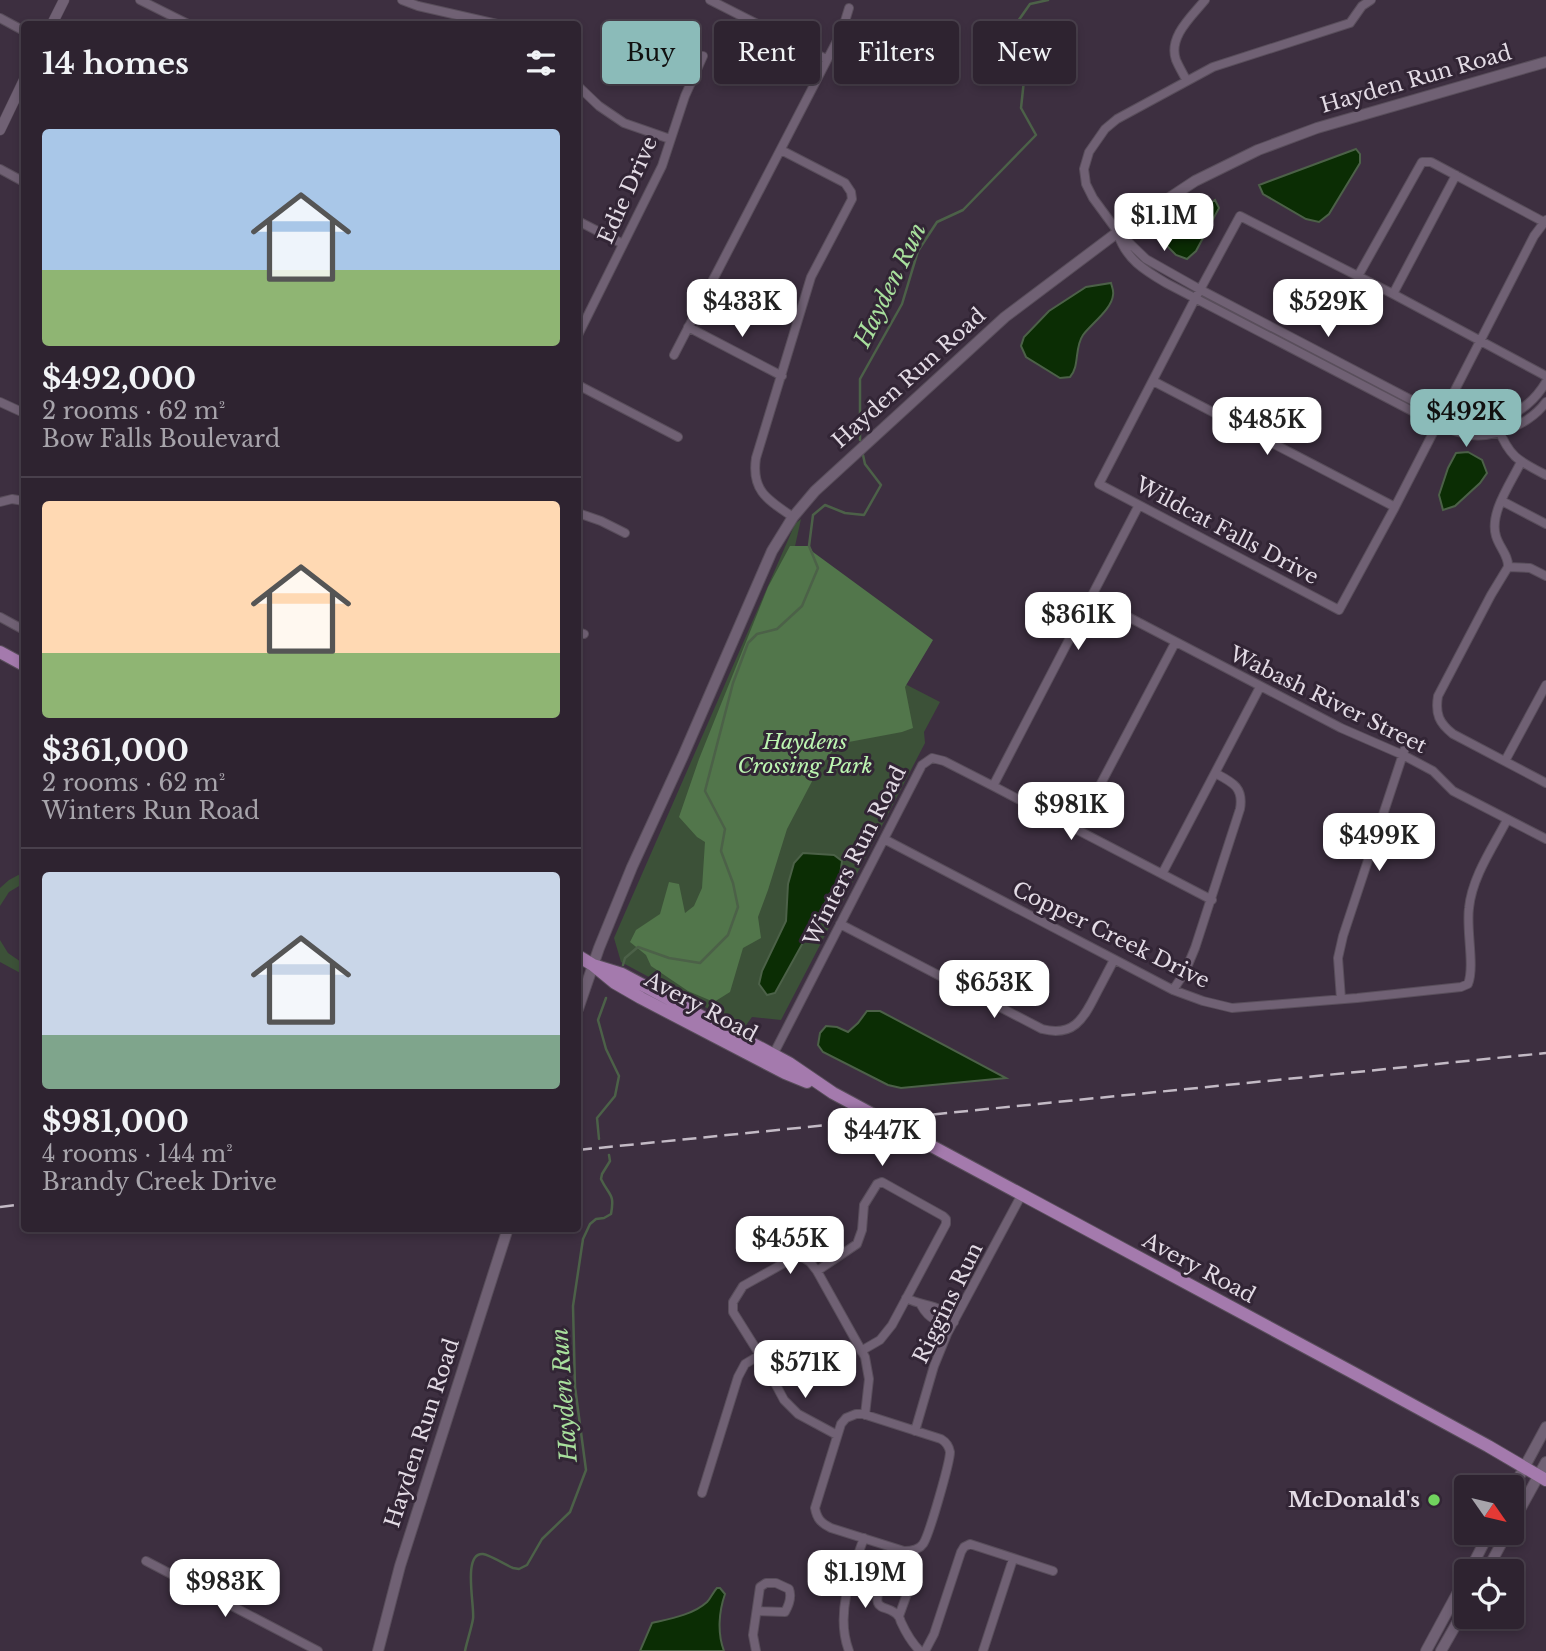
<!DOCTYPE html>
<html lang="en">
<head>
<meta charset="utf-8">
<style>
  :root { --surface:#2e2330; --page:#362b38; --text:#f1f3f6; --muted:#a7a4ab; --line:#49404c; --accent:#8bbbb9 }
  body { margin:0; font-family:"Libre Baskerville",serif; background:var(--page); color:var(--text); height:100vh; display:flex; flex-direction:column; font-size:26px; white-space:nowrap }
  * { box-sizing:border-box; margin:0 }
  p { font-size:23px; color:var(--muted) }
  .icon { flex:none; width:38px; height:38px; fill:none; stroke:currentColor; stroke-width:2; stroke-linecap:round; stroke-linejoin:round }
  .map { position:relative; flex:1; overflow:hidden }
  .panel { position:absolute; left:21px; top:21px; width:560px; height:1211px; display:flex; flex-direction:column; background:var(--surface); border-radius:7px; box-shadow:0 4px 10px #0003,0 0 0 2px var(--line) }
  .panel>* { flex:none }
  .banner { position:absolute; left:602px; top:21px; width:665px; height:63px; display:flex; gap:14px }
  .needle { width:46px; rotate:124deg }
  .tools { position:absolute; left:1454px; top:1475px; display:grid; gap:14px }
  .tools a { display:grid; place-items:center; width:70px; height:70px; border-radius:7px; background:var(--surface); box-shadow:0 4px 10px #0003,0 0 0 2px var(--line); font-size:35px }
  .price { position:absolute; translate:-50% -60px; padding:0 16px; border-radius:14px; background:#fff; color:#222; font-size:23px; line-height:46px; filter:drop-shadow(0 2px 4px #0008) }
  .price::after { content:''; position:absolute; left:50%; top:42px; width:21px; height:16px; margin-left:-10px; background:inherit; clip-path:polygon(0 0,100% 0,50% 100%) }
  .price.current { background:var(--accent); color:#111 }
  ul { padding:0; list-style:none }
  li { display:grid; align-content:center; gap:14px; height:371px; padding:0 21px }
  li+li { border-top:2px solid var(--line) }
  li span { display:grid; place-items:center; height:217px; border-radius:7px; color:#555 }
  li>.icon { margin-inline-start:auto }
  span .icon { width:126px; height:126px; fill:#fffc; stroke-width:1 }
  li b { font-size:30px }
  h2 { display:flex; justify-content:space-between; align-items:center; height:84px; padding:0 21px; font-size:30px }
  .pill { padding:0 24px; border-radius:7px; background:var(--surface); box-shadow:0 4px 10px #0003,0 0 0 2px var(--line); font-size:24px; line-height:63px }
  .pill.current { background:var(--accent); color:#111 }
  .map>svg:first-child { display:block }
</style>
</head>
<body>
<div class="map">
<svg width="1546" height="1651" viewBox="0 0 1546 1651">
  <rect width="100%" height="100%" fill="#3d2f40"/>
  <path fill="#3c5138" d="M 801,519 L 779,619 L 940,702 L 924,732 L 925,743 L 781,1020 L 752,1017 L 744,1028 L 621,962 L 614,938 L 795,524 Z
    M 24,872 L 24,883 L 9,892 L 0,906 L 0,888 L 9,880 Z
    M 0,940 L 8,953 L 24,964 L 24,975 L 0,962 Z"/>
  <path fill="#52764b" d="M 790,546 L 809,546 L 813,552 L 933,640 L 905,687 L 913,728 L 902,732 L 838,744 L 819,768 L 787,829 L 768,890 L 758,917 L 761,938 L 743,948 L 730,992 L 714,1002 L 688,991 L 651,966 L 646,955 L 630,942 L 636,930 L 660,914 L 669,882 L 679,884 L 685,913 L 694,906 L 702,888 L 705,842 L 697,837 L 679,817 L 699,759 L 768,587 Z"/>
  <path fill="#0b2d04" stroke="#4c6148" stroke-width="2" d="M 1356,149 L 1360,154 L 1360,163 L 1329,214 L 1319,222 L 1306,219 L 1263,194 L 1259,185 Z
    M 1215,200 L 1219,208 L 1196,251 L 1187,259 L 1176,255 L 1165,244 L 1167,232 Z
    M 1111,283 C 1112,287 1114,291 1113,295 C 1112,309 1091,324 1083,335 C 1074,348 1080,366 1070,377 L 1060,378 L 1026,357 L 1021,346 L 1024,337 L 1049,311 L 1086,287 Z
    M 1468,452 L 1482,460 L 1487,473 L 1480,483 L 1455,506 L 1443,510 L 1439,495 L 1448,468 L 1456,453 Z
    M 803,853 L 834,855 L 842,861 L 840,876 L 775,993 L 767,995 L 759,984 L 762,971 L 786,921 L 788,884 L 794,863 Z
    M 867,1011 L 880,1011 L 1006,1078 L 901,1088 L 888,1085 L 823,1052 L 818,1045 L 820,1033 L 826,1026 L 837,1027 L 848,1032 L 858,1023 Z
    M 717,1588 L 720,1588 L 725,1594 C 719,1611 717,1633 724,1651 L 640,1651 L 652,1623 C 669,1619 693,1615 707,1602 C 711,1598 713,1592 717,1588 Z"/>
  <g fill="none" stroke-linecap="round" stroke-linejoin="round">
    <path stroke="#4c6148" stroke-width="2.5" d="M 860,440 L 860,379 L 902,304 L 918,251 L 937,222 L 963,210 L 1036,135 L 1021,108 L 1025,71 L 1016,24 L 1030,4 L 1048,0
      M 623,965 L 625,958 L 638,947 L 669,958 L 700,963 L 728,935 L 738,907 L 733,883 L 721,851 L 725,829 L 705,791 L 733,683 L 748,643 L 757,634 L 777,629 L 802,606 L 818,568 L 809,546 L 813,515 L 825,505 L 845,513 L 864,515 L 881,485 L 865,464 L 863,455
      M 599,1139 L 597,1118 L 615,1096 L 619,1076 L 606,1049 L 598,1020 L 606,998
      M 465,1651 C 467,1641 471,1630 473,1619 C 475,1607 462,1552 483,1554 C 490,1555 506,1565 513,1568 L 519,1569 L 527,1565 L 542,1539 L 570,1512 L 586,1470 L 575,1387 L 573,1306 L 583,1239 L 590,1224 L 596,1219 L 604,1218 L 611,1214 C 615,1193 609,1196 601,1179 L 602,1174 L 610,1161 L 609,1155"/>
    <g stroke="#594e5b" stroke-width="10">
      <path id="minor" d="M 140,0 L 188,24
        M 402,0 L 418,6 L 497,24
        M 710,0 L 826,59
        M 1371,0 L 1362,6 L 1350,23 L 1213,67 L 1117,119 L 1105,129 L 1089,152 L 1084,169 L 1086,184 L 1093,198 L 1118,232 L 1146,259 L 1201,290 L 1442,416 C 1451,419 1459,423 1468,424 C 1500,427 1530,409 1546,382
        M 0,18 L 24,31
        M 1187,81 C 1183,74 1179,67 1176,60 C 1168,37 1191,17 1205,0
        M 578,86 L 599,106 L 624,123 L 670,139
        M 781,150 L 845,183 L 851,192 L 852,199 L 811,277 L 756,458 C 751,491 768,500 793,517
        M 0,169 L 24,182
        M 1546,220 L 1534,236 L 1395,507 L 1339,610 L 1099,484 L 1195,299 L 1240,216 L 1393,294 L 1546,376
        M 578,221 L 623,244
        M 1118,234 C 1126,259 1144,270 1166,283 L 1437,424 C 1448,429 1458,433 1470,435 C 1496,438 1530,424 1546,402
        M 1358,276 L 1422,162 L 1431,162 L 1544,222
        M 1393,294 L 1456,175
        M 688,327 L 782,376
        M 578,335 L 662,166 L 685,96 L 703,56
        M 674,355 L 842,31 L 849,8
        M 1153,381 L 1395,507
        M 578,385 L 678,437
        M 0,402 L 24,413
        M 1498,428 C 1510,458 1519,461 1546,475
        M 1521,462 C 1511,483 1489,513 1496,536 C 1499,547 1509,556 1508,567 L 1491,595 L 1438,696 C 1435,714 1439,723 1453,734 L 1546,783
        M 1502,501 L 1546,524
        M 0,502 L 12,499 L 24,501
        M 578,513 L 601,521 L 625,533
        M 1508,567 L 1530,568 L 1546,576
        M 1090,597 L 1341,728 L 1403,755 L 1433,771 L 1453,791 L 1546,839
        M 0,617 L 24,630
        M 578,632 L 584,634
        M 1505,761 L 1546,685
        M 993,786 L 1139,505
        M 1077,829 L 1175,643
        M 884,839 L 1173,990 L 1203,1001 L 1232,1008 L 1357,998 L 1461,987 L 1468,984 C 1475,966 1466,930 1469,908 C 1472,877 1493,847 1507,820
        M 1162,874 L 1260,687
        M 840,924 L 1042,1029 C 1073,1037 1083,1020 1096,994 C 1102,983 1108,971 1114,960
        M 1173,990 L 1185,972 L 1195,948 L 1240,809 C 1244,787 1232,782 1215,773
        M 1341,999 L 1338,958 L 1343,936 L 1406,745
        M 773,1055 L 922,765 L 932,758 L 944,761 L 993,786 L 1212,900
        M 817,1271 L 857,1244 L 862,1230 L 864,1205 L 877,1184 L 882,1182 L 943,1216 L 946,1219 L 946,1224 L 892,1325 L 880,1340 L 861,1351
        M 906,1298 C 926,1308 939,1302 954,1322
        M 921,1305 C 929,1320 939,1323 954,1322
        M 856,1414 L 863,1414 L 941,1439 C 946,1442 949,1446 950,1452 C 950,1462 929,1536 923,1544 C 919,1550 911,1551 904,1551 L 831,1528 C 821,1523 817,1519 815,1508 L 841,1424 L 846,1418 Z
        M 915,1431 L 934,1366 L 947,1334 L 1022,1194
        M 837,1435 L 798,1414 L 784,1400 L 760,1355 L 733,1312 L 733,1302 L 743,1286 L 795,1257 L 801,1256 L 810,1262 L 817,1271 L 865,1357 L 869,1379 L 865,1415
        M 702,1493 L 738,1377 L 745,1364 L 760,1355
        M 146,1561 L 318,1651
        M 899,1616 L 908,1591 L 882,1583 C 868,1616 889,1602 899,1617 C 900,1618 900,1620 901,1622 C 906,1633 912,1643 920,1651
        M 756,1651 L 753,1635 L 760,1587 L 766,1583 L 776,1583 L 789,1589 C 792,1597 789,1605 785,1612 L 757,1611
        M 849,1651 C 835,1615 851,1573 864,1538
        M 925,1651 L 934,1634 L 961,1552 L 964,1547 L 970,1544 L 1053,1571
        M 983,1651 L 1013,1559"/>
    </g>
    <g stroke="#594e5b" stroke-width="11">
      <path id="tertiary" d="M 52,24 L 64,0
        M 0,130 L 24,80"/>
    </g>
    <g stroke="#594e5b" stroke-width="12">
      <path id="secondary" d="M 578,1009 L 599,948 L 632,867 L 683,756 L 772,551 L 793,517 L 815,491 L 1005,317 L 1118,232 L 1195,181 L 1258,150 L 1317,128 L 1546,62
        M 1512,1490 L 1546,1427
        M 1512,1524 L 1546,1462
        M 1469,1572 L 1489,1533
        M 1486,1572 L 1507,1533
        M 378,1651 L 400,1566 L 508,1228
        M 1426,1651 L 1466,1577
        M 1441,1651 L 1466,1607"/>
    </g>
    <g stroke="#594e5b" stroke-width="14">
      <path id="primary" d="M 0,652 L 24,665
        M 578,956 L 593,965 L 615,983 L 641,998 L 785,1073 L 807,1082
        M 593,965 L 622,974 L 789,1063 L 833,1093 L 1350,1371 L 1488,1446 L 1546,1480"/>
    </g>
    <use href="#minor" stroke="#706174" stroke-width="8"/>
    <use href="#tertiary" stroke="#706174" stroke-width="10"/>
    <use href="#secondary" stroke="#706174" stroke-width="10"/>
    <use href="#primary" stroke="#a47aad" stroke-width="12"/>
    <path stroke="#c3bac5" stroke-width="2.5" stroke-dasharray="14 7" stroke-linecap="butt" d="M 578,1150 L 1546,1053
      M 0,1207 L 24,1204"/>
  </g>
  <circle fill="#71d35e" stroke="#322535" stroke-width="2.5" cx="1434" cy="1500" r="7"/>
  <g text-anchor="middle" stroke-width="6" stroke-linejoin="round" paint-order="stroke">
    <g font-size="21" fill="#e3dbe5" stroke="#322535">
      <text transform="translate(1416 79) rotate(-16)" y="7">Hayden Run Road</text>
      <text transform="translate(628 190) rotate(-66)" y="7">Edie Drive</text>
      <text transform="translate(909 378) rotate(-42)" y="7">Hayden Run Road</text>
      <text transform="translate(1227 531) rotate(28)" y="7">Wildcat Falls Drive</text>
      <text transform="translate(1328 700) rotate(26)" y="7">Wabash River Street</text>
      <text transform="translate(855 856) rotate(-63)" y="7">Winters Run Road</text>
      <text transform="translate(1111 935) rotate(26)" y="7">Copper Creek Drive</text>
      <text transform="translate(701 1007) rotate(28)" y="7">Avery Road</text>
      <text transform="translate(1199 1268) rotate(28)" y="7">Avery Road</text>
      <text transform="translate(948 1303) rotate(-64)" y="7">Riggins Run</text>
      <text transform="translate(422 1433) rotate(-72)" y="7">Hayden Run Road</text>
    </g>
    <g font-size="21" font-style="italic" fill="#bcf5b1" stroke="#322535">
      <text x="805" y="749">Haydens<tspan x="805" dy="24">Crossing Park</tspan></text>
    </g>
    <g font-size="21" font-weight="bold" fill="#e3dbe5" stroke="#322535" text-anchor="end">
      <text x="1420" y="1507">McDonald's</text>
    </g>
    <g font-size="23" font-style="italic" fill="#a8e09d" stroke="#322535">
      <text transform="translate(890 285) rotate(-64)" y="8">Hayden Run</text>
      <text transform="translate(564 1395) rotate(-94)" y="8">Hayden Run</text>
    </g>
  </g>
</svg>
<div class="tools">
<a><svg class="needle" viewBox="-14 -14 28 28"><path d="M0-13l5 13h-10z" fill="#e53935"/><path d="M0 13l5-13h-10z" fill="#a7a4ab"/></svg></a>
<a><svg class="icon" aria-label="locate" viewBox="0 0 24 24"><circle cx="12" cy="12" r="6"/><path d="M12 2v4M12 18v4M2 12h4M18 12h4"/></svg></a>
</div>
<b class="price" style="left:1164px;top:253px">$1.1M</b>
<b class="price" style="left:742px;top:339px">$433K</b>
<b class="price" style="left:1328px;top:339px">$529K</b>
<b class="price current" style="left:1466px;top:449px">$492K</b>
<b class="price" style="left:1267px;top:457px">$485K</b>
<b class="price" style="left:1078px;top:652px">$361K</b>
<b class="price" style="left:1071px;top:842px">$981K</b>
<b class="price" style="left:1379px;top:873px">$499K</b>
<b class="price" style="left:994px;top:1020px">$653K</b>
<b class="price" style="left:882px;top:1168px">$447K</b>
<b class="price" style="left:790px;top:1276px">$455K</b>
<b class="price" style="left:805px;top:1400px">$571K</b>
<b class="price" style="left:865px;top:1610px">$1.19M</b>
<b class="price" style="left:225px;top:1619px">$983K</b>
<div class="banner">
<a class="pill current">Buy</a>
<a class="pill">Rent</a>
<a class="pill">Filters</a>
<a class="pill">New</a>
</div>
<section class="panel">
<h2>14 homes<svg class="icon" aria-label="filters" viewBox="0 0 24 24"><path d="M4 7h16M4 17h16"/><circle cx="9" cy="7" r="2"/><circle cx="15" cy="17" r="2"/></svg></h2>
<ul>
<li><span style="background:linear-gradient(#a9c7e8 65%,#8fb573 0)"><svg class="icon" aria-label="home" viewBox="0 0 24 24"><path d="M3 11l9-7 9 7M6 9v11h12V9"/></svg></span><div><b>$492,000</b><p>2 rooms · 62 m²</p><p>Bow Falls Boulevard</p></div></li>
<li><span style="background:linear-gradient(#ffd9b3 70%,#8fb573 0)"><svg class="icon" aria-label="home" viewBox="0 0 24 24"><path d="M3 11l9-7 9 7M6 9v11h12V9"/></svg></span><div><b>$361,000</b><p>2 rooms · 62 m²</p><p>Winters Run Road</p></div></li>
<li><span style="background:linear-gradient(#c9d6e8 75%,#7fa58c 0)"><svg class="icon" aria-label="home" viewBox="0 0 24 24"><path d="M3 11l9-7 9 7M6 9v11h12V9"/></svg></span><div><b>$981,000</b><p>4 rooms · 144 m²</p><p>Brandy Creek Drive</p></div></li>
</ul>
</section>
</div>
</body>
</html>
